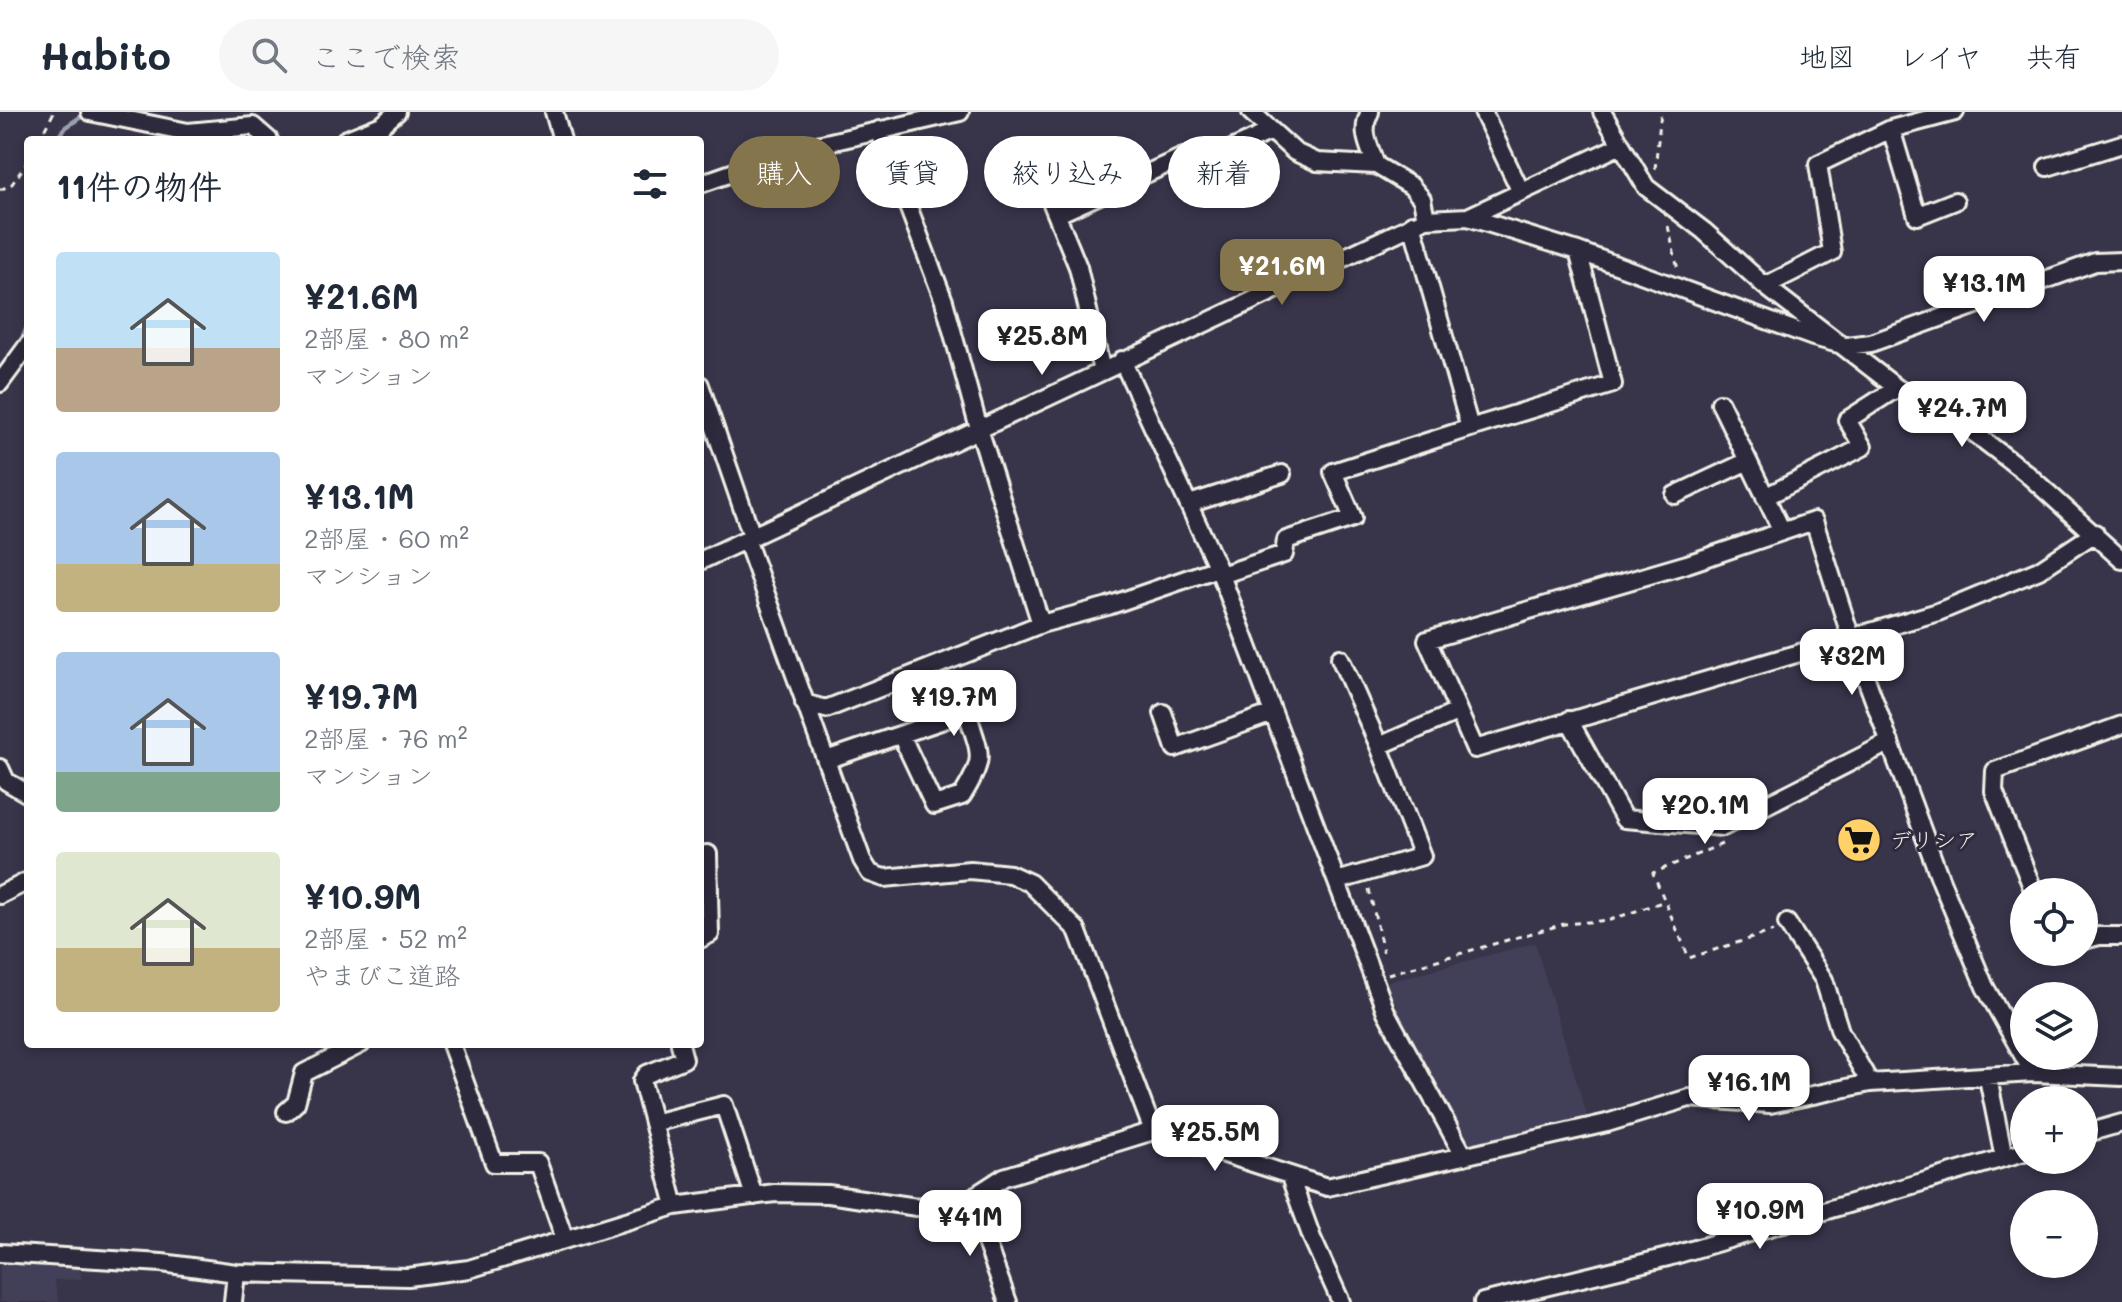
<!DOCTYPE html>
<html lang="ja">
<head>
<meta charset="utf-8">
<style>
  :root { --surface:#fff; --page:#f6f6f7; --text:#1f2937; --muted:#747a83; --line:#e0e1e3; --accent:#84754c }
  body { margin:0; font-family:Mali,"Klee One",sans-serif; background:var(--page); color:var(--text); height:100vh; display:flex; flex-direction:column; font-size:30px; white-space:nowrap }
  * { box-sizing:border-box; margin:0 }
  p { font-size:26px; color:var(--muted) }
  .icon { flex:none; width:44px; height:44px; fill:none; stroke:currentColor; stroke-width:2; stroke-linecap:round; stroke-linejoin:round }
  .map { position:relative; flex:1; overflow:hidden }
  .sheet { position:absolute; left:24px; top:24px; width:680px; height:912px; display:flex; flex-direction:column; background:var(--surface); border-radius:8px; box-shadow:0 4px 12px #0003 }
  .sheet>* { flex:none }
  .banner { position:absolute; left:728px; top:24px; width:760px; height:72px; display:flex; gap:16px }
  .buttons { position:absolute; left:2010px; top:766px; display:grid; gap:16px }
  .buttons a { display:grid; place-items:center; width:88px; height:88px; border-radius:50%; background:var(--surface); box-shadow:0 4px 12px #0003; font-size:40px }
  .price { position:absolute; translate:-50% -68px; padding:0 18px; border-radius:16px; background:#fff; color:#222; font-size:26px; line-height:52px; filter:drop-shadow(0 2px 4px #0008) }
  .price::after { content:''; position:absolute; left:50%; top:48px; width:24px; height:18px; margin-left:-12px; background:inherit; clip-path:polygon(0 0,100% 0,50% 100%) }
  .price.selected { background:var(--accent); color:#fff }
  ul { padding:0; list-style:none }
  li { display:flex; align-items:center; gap:24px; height:200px; padding:0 32px }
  li span { display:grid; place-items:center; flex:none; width:224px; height:160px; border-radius:8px; color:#555 }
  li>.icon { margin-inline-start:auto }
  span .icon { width:96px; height:96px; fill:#fffc; stroke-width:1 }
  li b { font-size:34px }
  h2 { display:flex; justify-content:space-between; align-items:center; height:96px; padding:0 32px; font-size:34px }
  .tag { padding:0 28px; border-radius:36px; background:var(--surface); box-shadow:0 4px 12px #0003; font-size:28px; line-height:72px }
  .tag.selected { background:var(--accent); color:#fff }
  header { display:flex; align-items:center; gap:48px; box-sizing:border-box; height:112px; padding:0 40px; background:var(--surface); border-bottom:2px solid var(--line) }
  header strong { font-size:38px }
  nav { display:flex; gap:44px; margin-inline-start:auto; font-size:28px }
  .search { width:560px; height:72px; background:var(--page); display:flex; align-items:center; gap:20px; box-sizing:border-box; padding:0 28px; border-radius:44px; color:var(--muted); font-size:30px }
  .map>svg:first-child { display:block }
</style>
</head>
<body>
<header>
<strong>Habito</strong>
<div class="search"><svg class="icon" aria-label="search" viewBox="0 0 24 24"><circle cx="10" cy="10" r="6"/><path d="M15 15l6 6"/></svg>ここで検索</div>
<nav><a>地図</a><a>レイヤ</a><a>共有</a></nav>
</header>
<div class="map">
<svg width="2122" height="1190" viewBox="0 0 2122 1190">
  <rect width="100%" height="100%" fill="#38344a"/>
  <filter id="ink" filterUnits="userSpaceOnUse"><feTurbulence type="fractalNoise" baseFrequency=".0125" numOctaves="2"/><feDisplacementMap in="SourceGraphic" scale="16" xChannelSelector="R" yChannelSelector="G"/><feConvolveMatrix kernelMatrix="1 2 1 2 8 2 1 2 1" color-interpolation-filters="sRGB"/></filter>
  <g filter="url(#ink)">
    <path fill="#434159" d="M 1535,831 L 1588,1007 L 1466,1033 L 1409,925 L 1387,870 Z
      M 0,1152 L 80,1156 L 81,1167 L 54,1168 L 59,1190 L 0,1190 Z"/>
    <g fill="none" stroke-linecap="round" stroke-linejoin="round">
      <path stroke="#9aa1ac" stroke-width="5" d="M 56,28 L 66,15 L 88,0
        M 20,233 L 28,213"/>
      <g stroke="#f4f1e8" stroke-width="22">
        <path id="minor" d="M 90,0 L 188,20 L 253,14 L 269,28
          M 554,0 L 562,28
          M 1251,0 L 1295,40 L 1317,50 L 1376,53 L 1411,74 L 1422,87 L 1426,107
          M 1370,0 C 1360,19 1369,34 1376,53
          M 1483,0 L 1521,80
          M 1602,0 L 1646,75 L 1704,119 L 1765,174 L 1897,276 L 1965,314 L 2026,361 L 2122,448
          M 1891,17 L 1917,104 L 1955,89
          M 345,28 L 382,13 L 397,0
          M 1037,55 L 1078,155 L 1102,259
          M 2047,55 L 2122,32
          M 700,72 L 800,37 L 960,0
          M 1058,102 L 1183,45 L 1199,52 L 1269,20
          M 1468,105 L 1621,33
          M 1765,174 L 1832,140 L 1818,52 L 1891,17 L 1955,0
          M 1122,248 L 1221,463 L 1386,900 L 1464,1044
          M 0,271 L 28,233
          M 700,273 L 752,424
          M 1720,291 L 1782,419
          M 1470,316 L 1613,272 L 1578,139
          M 1675,383 L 1748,349
          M 1765,385 L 1863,335 L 1847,308 L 1897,276
          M 1189,392 L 1282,362
          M 746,427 L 862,748 L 870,761 L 884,766 L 970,758 L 1010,762 L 1030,771 L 1077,818 L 1153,1019
          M 700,449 L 1426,107 L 1468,105 L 1578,139 L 1813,225 L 1846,234 L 1871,231 L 2095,150 L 2122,149
          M 1221,463 L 1284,442 L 1286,428 L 1353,406 L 1333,360 L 1470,316 L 1412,112
          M 1041,512 L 1108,494 L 1218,456
          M 1340,546 L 1379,634 L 1457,600
          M 804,591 L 826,597 L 1041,512 L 979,317 L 944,189 L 879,18
          M 1163,601 L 1175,636 L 1273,601
          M 1569,608 L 1624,707 L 1723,715 L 1890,630
          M 826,648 L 967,600 C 980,643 987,644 962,684 L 934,693 L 901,623
          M 0,656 L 6,669 L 28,682
          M 700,743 L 708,742 L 710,822 L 700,827
          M 1337,769 L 1422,744 L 1379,634
          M 2034,780 L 1994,679 L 1995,659 L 2122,613
          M 0,783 L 28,769
          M 1787,811 L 1824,868 L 1840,919 L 1870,971
          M 2084,828 L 2099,824 L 2122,824
          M 451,932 L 494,1051 L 538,1051 L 564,1125
          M 2033,961 L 1985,875 L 1941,769 L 1851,526 L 1814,409 L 1687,452 L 1427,528 L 1475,637 L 1938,500 L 2039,458 L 2095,421
          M 1988,966 L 2004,1046
          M 286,1000 L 296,991 L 304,961 L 361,932
          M 653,1011 L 724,993 L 754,1084
          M 2084,1022 L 2122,1011
          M 1290,1065 L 1312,1126 L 1341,1190
          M 970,1087 L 1008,1190
          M 675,1094 L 642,969 L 647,962 L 684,947 L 680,932
          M 0,1141 L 162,1151 L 236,1161 L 408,1165 L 469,1157 L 675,1094 L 775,1081 L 828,1082 L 917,1095 L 970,1087 L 1004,1065 L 1153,1019 L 1327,1075 L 1607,1011 L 1689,986 L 1770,992 L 1870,971 L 2033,961 L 2122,965
          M 233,1190 L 236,1161
          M 1483,1190 L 1668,1145 L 2024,1040"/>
      </g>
      <path stroke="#f4f1e8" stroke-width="3" stroke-dasharray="6 6" stroke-linecap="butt" d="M 39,28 L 54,0
        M 1655,57 L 1661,0
        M 0,78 L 12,72 L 28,49
        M 1668,114 L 1678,158
        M 1722,732 L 1653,761 L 1689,846 L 1774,819
        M 1369,777 L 1383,840
        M 1388,862 L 1564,812 L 1610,808 L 1665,789"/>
      <use href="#minor" stroke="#2f2a3d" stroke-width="16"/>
    </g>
  </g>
  <defs>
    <g id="supermarket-disc" transform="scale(2.3)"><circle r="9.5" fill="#ffd166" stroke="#2f2a3d"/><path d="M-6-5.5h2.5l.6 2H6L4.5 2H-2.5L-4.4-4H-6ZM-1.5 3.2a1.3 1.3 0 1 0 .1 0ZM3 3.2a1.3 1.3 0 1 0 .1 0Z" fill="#111"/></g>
  </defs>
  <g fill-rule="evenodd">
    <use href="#supermarket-disc" x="1859" y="728"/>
  </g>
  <g text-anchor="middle" stroke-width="6" stroke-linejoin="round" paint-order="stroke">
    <g font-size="22" fill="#f4f1e8" stroke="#2f2a3d" text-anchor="start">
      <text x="1890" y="736">デリシア</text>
    </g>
  </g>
</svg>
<div class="buttons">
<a><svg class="icon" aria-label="locate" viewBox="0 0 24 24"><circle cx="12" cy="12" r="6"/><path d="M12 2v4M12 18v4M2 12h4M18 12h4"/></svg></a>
<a><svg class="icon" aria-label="layers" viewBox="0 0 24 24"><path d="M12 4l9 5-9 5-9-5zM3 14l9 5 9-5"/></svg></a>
<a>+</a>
<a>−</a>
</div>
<b class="price selected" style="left:1282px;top:195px">¥21.6M</b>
<b class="price" style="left:1984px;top:212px">¥13.1M</b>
<b class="price" style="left:1042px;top:265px">¥25.8M</b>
<b class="price" style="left:1962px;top:337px">¥24.7M</b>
<b class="price" style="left:1852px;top:585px">¥32M</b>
<b class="price" style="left:954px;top:626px">¥19.7M</b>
<b class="price" style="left:1705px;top:734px">¥20.1M</b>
<b class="price" style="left:1749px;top:1011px">¥16.1M</b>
<b class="price" style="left:1215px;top:1061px">¥25.5M</b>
<b class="price" style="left:1760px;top:1139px">¥10.9M</b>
<b class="price" style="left:970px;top:1146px">¥41M</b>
<div class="banner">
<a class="tag selected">購入</a>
<a class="tag">賃貸</a>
<a class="tag">絞り込み</a>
<a class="tag">新着</a>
</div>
<section class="sheet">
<h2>11件の物件<svg class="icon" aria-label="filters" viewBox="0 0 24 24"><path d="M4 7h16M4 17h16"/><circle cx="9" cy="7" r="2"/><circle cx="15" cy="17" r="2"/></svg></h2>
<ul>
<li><span style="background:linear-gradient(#bfe0f5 60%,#b9a48a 0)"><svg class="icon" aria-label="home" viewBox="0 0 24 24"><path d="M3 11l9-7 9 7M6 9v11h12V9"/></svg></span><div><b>¥21.6M</b><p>2部屋 · 80 m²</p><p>マンション</p></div></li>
<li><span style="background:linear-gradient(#a9c7e8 70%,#c2b280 0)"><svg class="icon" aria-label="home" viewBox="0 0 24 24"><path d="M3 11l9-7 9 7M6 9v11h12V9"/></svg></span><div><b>¥13.1M</b><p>2部屋 · 60 m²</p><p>マンション</p></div></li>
<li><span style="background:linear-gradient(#a9c7e8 75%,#7fa58c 0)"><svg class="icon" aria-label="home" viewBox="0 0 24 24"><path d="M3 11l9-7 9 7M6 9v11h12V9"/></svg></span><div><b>¥19.7M</b><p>2部屋 · 76 m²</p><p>マンション</p></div></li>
<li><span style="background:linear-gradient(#dfe7d0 60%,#c2b280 0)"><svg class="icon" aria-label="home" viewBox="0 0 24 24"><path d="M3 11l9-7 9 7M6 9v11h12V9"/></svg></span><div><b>¥10.9M</b><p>2部屋 · 52 m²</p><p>やまびこ道路</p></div></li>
</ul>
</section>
</div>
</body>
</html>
